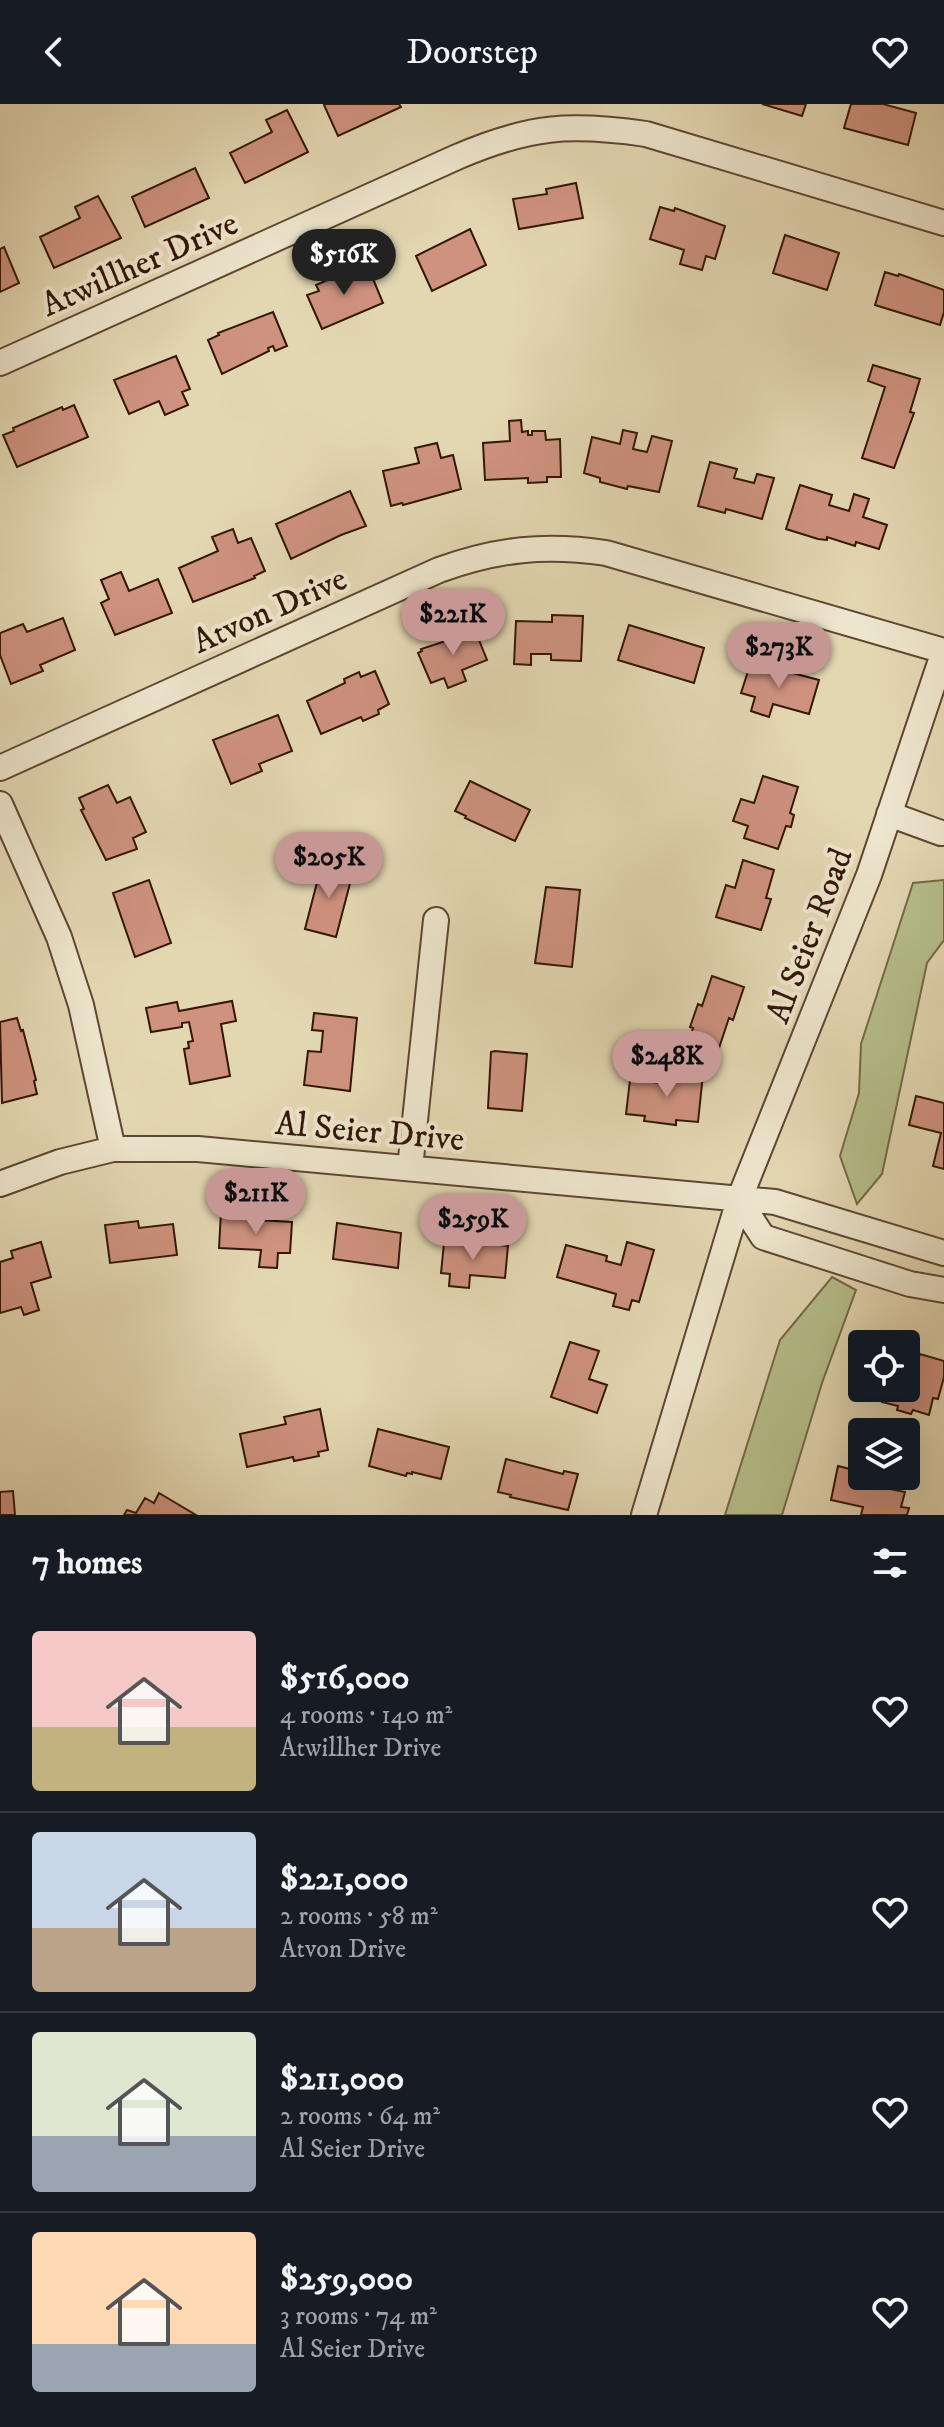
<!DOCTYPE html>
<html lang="en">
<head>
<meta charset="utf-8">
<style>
  :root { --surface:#171b24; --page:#242831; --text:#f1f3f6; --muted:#9ea1a6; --line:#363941; --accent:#c59692 }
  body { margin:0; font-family:"IM FELL DW Pica",serif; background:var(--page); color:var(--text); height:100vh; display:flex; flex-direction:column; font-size:30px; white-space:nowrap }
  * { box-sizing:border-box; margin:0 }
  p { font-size:26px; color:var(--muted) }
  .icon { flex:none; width:44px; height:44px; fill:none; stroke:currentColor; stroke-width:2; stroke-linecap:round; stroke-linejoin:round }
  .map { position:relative; height:1411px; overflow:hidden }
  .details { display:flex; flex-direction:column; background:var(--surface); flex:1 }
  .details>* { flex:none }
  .tools { position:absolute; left:848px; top:1226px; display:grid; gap:16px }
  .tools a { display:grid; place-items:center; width:72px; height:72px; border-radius:8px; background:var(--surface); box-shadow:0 8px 32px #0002; font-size:40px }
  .price { position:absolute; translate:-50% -68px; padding:0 18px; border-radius:28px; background:var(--accent); color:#111; font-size:26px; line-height:52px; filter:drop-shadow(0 2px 4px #0008) }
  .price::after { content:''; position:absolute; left:50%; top:48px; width:24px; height:18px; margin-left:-12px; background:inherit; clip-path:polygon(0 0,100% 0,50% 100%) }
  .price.current { background:#222; color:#fff }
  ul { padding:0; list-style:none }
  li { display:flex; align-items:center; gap:24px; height:200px; padding:0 32px }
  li+li { border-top:2px solid var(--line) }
  li span { display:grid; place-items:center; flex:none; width:224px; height:160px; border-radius:8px; color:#555 }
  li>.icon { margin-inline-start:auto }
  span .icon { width:96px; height:96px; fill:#fffc; stroke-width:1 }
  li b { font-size:34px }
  h2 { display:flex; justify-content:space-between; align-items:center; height:96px; padding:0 32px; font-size:34px }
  header { display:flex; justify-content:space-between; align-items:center; height:104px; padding:0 32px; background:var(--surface); font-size:36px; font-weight:600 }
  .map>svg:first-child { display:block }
</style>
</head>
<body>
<header><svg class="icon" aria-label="back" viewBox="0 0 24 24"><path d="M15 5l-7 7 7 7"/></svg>Doorstep<svg class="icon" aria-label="heart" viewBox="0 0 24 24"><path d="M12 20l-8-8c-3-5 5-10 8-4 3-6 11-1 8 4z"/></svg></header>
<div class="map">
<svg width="944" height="1411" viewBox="0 0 944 1411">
  <rect width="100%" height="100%" fill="#e3d7b2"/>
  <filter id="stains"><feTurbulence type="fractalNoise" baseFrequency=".0025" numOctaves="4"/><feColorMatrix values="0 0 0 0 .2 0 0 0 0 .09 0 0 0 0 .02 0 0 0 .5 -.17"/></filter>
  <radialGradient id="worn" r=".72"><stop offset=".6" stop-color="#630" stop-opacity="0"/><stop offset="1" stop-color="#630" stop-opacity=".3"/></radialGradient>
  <path fill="#b5be8b" stroke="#746a49" stroke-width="2" d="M 944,776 L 944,836 L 927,859 L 882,1070 L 857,1100 L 840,1052 L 859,989 L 861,940 L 913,779 Z
    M 832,1173 L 856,1186 L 822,1279 L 782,1411 L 725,1411 L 780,1236 Z"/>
  <path fill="#ce927f" stroke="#331607" stroke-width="2" d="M 326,0 L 399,0 L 401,3 L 338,32 L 324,1 Z
    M 762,0 L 806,0 L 802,12 Z
    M 851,0 L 883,0 L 916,9 L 908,41 L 844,24 Z
    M 287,6 L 308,48 L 245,79 L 230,49 L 272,28 L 266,16 Z
    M 195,64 L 209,94 L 145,123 L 132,93 Z
    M 576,79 L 583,114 L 519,125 L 513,95 L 547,90 L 546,85 Z
    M 98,92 L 121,134 L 54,164 L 40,133 L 80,114 L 75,103 Z
    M 660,103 L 674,107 L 675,104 L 725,122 L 715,155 L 706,152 L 702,166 L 680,160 L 684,146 L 650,135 Z
    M 470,125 L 486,161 L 432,187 L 416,152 Z
    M 785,131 L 839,149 L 827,186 L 773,169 Z
    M 4,143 L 19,179 L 0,188 L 0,145 Z
    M 355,164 L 358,170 L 369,165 L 383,199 L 322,225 L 307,191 L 319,187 L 316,181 Z
    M 885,168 L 898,172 L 899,170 L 944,186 L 944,208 L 940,221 L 875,201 Z
    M 273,208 L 287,242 L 275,247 L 273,242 L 268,244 L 269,247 L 222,270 L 208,236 L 219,231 L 218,229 Z
    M 176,252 L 190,285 L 182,288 L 188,301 L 165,311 L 159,297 L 129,310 L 114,276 Z
    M 873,261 L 920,275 L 910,308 L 914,309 L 894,364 L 862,354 L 885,283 L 868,277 Z
    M 74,301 L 88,333 L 17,363 L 3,331 L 14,327 L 13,324 L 62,303 L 63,306 Z
    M 521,316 L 522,328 L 528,327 L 528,331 L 532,331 L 532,327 L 545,327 L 546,336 L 560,335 L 561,373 L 547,373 L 547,378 L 528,379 L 528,374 L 485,376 L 483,339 L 510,337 L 509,317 Z
    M 623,326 L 637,329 L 633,345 L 647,348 L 652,332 L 672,337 L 659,388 L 628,382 L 627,385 L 600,378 L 600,374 L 584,369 L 592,333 L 620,340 Z
    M 437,339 L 441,354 L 453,351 L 461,385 L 403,401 L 402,399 L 391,402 L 383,367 L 419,359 L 415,344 Z
    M 710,358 L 737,365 L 734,374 L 754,379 L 757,370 L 774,374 L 762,415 L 726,405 L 725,409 L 698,402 Z
    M 800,381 L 832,391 L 829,401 L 849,407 L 854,390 L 869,395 L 863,413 L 887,421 L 879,445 L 856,438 L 855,442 L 827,433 L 827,436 L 818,435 L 786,425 Z
    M 350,387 L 366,422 L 341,431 L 291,455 L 276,420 Z
    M 233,425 L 238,439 L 251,434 L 265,467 L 254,472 L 255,474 L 193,498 L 179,464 L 218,447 L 212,433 Z
    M 121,468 L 129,487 L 158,475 L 172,509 L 115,531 L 101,499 L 109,495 L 101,476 Z
    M 552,511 L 583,512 L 581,557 L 551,556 L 551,550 L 531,550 L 531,561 L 514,560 L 516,517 L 552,518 Z
    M 63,514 L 75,546 L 40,561 L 43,567 L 11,580 L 0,551 L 0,529 L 23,520 L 27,528 Z
    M 473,521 L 487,556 L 462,566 L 466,577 L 448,584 L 444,574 L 431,579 L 418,549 L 422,547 L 421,545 L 443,538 L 441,534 Z
    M 629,521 L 704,544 L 694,579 L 618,556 Z
    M 751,558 L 819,576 L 809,610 L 773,600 L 769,613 L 751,607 L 755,593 L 741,589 Z
    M 375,567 L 389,600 L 378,606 L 379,610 L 363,617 L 361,613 L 321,630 L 307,597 L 345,579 L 344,575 L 359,568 L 361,573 Z
    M 278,611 L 292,647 L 259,660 L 262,667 L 231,680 L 213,636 Z
    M 763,672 L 798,683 L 790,709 L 794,711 L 791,723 L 786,722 L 778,745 L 744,734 L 748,722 L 733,717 L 741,695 L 754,699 Z
    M 470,677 L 530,706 L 515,737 L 465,714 L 466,712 L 455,707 Z
    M 108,681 L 117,699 L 130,693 L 146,728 L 133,734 L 137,745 L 106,756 L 81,706 L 84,705 L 79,694 Z
    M 743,756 L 774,766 L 766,794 L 771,795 L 761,826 L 716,813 L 726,781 L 735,784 Z
    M 322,759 L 353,768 L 336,833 L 305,825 Z
    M 149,776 L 171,839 L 135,853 L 113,789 Z
    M 546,783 L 580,786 L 572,863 L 535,859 Z
    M 712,872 L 744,883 L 733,916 L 729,914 L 718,947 L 689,937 L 693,924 L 690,923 L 698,900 L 702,902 Z
    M 232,897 L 236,917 L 221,920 L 230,972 L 190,980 L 184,945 L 189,944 L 188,938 L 193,937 L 189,918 L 182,919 L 182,923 L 151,928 L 146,904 L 177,898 L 179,907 Z
    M 314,909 L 357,914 L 350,987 L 304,981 L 308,947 L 321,948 L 323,927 L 312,926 Z
    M 17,914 L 21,927 L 23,926 L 36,976 L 34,977 L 37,990 L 2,999 L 0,918 Z
    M 495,947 L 527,950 L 522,1007 L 488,1004 L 491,948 Z
    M 675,967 L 703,970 L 698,1018 L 676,1016 L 676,1021 L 644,1017 L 645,1012 L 626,1010 L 630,976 L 673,980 Z
    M 916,992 L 944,999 L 944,1065 L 933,1062 L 941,1029 L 909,1021 Z
    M 221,1108 L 259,1111 L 259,1116 L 292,1118 L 290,1149 L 278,1149 L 277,1164 L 259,1163 L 261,1146 L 219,1144 Z
    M 138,1117 L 139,1124 L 173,1120 L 177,1151 L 110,1159 L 105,1121 Z
    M 337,1119 L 401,1129 L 398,1164 L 333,1155 Z
    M 41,1138 L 51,1173 L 31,1179 L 39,1206 L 24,1211 L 21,1203 L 0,1209 L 0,1158 L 13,1154 L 11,1147 Z
    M 475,1138 L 508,1142 L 505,1174 L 470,1171 L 469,1184 L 449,1182 L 450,1170 L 441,1169 L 444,1139 L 474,1142 Z
    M 627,1138 L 654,1146 L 639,1198 L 632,1196 L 629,1206 L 613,1202 L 616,1190 L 557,1173 L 566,1141 L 607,1152 L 606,1157 L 621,1161 Z
    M 570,1238 L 599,1247 L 589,1275 L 607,1281 L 597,1309 L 551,1293 Z
    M 906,1250 L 919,1253 L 920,1250 L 944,1257 L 944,1273 L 938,1295 L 933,1294 L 929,1311 L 913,1306 L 911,1310 L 897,1306 L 898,1302 L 882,1298 L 886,1284 L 906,1284 Z
    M 320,1305 L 328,1346 L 318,1348 L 319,1352 L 294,1357 L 293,1353 L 247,1363 L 240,1330 L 286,1320 L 284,1313 Z
    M 378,1325 L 449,1343 L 441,1375 L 412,1368 L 412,1370 L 407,1369 L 406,1372 L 369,1362 Z
    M 506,1355 L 563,1370 L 564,1367 L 578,1370 L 568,1406 L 510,1393 L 511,1391 L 498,1388 Z
    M 838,1362 L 862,1368 L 862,1372 L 872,1372 L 870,1381 L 905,1388 L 901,1403 L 909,1404 L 907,1411 L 861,1411 L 863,1403 L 831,1396 Z
    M 13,1387 L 15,1411 L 0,1411 L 0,1388 Z
    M 159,1389 L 196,1411 L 124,1411 L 127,1406 L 136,1409 L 145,1394 L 154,1399 Z"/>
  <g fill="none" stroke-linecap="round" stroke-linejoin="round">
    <g stroke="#5f4632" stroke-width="28">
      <path id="minor" d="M 0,259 L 457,53 C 529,22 569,19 646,30 L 944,119
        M 0,664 L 439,466 C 498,445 545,440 606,449 L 944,547
        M 0,700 L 59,833 L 81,901 L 113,1045
        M 889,710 L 941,729
        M 410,1064 L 436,816
        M 0,1080 L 60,1058 L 113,1045 L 198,1045 L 775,1098 L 944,1149
        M 739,1096 L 763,1133 L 910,1180 L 944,1186
        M 644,1411 L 739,1096 L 869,771 L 944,547"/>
    </g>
    <use href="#minor" stroke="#ede5cd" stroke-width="24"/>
  </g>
  <g text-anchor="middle" stroke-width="8" stroke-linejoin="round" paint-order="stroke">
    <g font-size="34" fill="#331607" stroke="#ede5cd">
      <text transform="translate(139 159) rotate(-24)" y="12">Atwillher Drive</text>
      <text transform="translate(269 505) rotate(-24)" y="12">Atvon Drive</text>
      <text transform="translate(808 831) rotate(-69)" y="12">Al Seier Road</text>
      <text transform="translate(370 1026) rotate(5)" y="12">Al Seier Drive</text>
    </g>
  </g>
  <rect width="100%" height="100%" filter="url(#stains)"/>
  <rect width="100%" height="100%" fill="url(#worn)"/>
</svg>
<div class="tools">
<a><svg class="icon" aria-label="locate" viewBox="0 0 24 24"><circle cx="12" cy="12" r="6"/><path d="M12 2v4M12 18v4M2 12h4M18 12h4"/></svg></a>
<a><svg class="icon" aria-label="layers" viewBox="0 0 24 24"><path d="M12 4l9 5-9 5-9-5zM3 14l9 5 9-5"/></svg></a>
</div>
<b class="price current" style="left:344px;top:193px">$516K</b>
<b class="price" style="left:453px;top:553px">$221K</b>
<b class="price" style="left:779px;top:586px">$273K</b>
<b class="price" style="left:329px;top:796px">$205K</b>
<b class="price" style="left:667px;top:995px">$248K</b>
<b class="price" style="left:256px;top:1132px">$211K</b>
<b class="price" style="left:473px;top:1158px">$259K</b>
</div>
<section class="details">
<h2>7 homes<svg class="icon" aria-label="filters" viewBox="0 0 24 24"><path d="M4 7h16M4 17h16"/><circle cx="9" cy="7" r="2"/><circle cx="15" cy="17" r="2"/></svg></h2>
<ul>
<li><span style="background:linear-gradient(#f6c9c9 60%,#c2b280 0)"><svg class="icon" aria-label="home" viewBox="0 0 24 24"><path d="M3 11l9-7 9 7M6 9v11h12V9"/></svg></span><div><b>$516,000</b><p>4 rooms · 140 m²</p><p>Atwillher Drive</p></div><svg class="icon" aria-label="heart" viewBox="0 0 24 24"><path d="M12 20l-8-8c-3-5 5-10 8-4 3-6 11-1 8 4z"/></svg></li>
<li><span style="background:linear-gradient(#c9d6e8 60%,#b9a48a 0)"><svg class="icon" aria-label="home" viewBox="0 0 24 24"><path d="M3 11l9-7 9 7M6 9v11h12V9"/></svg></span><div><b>$221,000</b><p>2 rooms · 58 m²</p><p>Atvon Drive</p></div><svg class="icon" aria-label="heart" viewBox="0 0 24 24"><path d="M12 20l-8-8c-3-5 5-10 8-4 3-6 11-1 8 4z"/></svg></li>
<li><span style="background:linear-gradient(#dfe7d0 65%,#9aa5b1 0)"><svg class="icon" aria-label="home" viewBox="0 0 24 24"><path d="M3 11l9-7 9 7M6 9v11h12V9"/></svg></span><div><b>$211,000</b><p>2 rooms · 64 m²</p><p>Al Seier Drive</p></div><svg class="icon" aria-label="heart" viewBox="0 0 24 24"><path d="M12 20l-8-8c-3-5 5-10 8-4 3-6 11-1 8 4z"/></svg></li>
<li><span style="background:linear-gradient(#ffd9b3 70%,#9aa5b1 0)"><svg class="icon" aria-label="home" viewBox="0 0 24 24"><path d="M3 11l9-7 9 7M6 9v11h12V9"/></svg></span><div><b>$259,000</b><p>3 rooms · 74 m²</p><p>Al Seier Drive</p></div><svg class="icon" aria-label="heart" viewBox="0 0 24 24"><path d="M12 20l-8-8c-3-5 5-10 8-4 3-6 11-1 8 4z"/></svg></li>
</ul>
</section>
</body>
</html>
